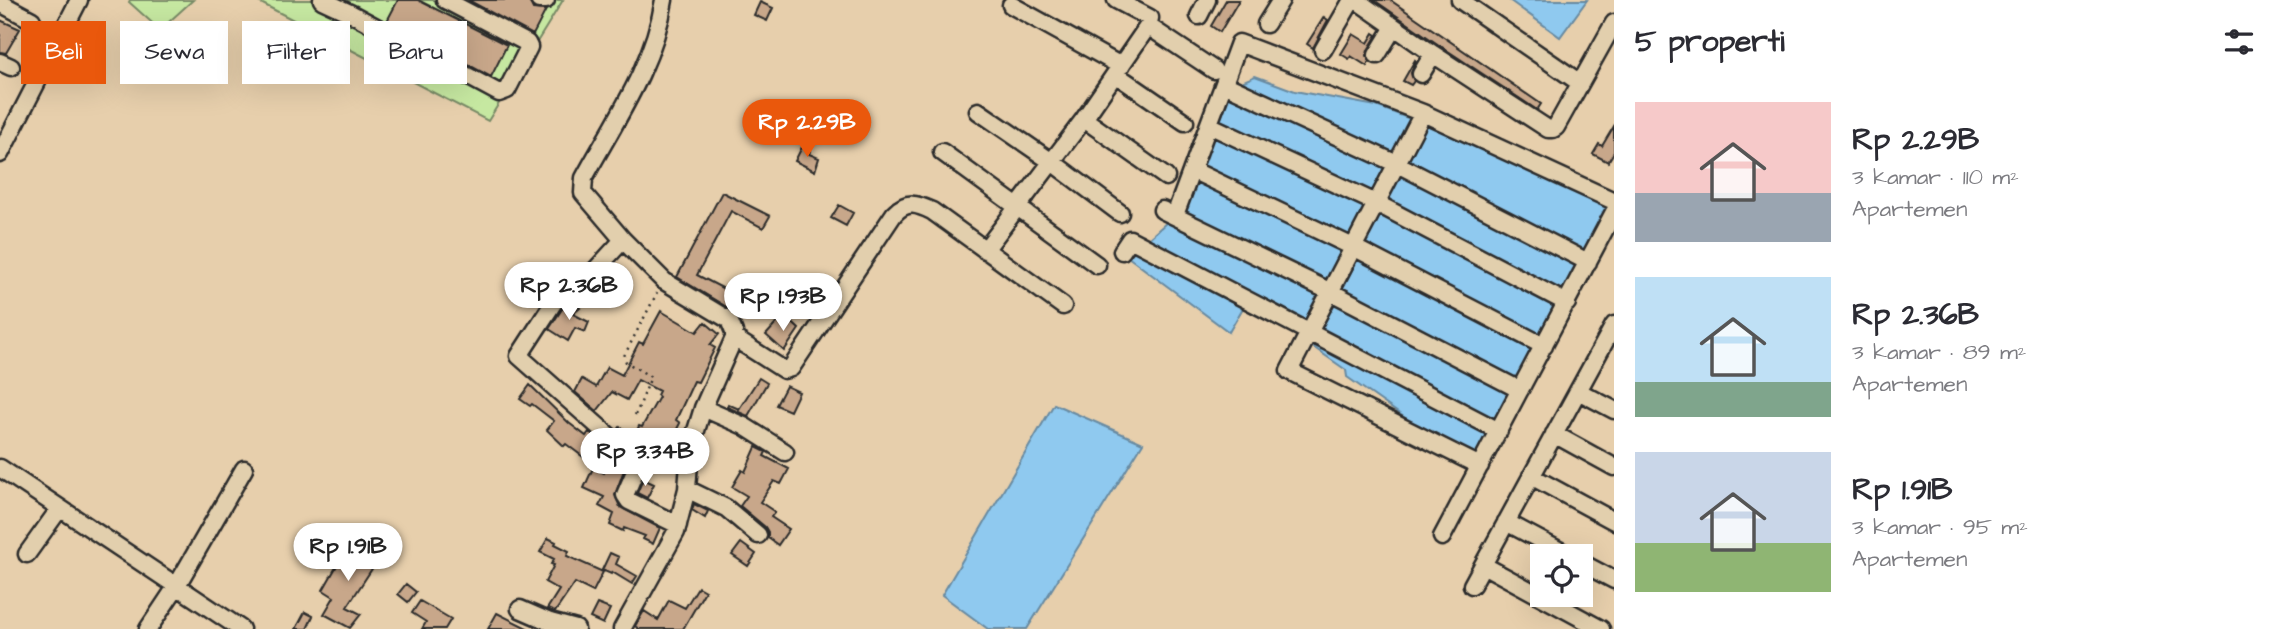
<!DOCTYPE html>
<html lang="id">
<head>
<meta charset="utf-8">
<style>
  :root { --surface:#fff; --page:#f7f7f7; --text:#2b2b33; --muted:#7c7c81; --accent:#ea580c }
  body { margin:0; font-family:"Architects Daughter",sans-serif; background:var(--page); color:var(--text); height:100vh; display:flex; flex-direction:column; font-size:26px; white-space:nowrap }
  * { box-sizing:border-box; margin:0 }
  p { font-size:23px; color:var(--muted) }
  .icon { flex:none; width:38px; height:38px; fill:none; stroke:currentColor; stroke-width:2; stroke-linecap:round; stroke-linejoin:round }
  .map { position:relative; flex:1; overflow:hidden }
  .panel { display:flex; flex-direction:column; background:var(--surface); width:665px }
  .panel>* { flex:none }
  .top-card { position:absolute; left:21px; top:21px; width:665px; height:63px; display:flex; gap:14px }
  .controls { position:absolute; left:1530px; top:544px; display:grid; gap:14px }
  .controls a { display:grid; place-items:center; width:63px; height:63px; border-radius:0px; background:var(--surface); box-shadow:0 7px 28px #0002; font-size:35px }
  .price { position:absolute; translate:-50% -60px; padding:0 16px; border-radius:24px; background:#fff; color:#222; font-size:23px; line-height:46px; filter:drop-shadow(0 2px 4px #0008) }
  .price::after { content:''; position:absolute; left:50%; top:42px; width:21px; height:16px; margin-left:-10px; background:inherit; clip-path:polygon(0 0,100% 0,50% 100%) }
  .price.active { background:var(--accent); color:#fff }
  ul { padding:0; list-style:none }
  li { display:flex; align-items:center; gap:21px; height:175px; padding:0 21px }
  li span { display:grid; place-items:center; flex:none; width:196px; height:140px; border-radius:0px; color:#555 }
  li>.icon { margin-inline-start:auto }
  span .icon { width:84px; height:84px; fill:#fffc; stroke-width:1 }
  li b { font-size:30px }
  h2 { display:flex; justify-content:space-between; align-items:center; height:84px; padding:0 21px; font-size:30px }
  .tag { padding:0 24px; border-radius:0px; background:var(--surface); box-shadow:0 7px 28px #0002; font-size:24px; line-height:63px }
  .tag.active { background:var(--accent); color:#fff }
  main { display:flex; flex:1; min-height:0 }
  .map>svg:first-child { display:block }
</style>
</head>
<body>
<main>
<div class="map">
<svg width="1614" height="629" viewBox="0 0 1614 629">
  <rect width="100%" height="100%" fill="#e7cfac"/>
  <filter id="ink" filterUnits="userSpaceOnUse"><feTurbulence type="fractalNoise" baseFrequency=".0143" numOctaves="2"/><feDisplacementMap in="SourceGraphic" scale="14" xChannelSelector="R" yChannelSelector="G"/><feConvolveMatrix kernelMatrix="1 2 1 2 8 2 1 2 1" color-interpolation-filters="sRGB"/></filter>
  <g filter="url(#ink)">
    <path fill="#c6e8a1" stroke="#788a66" stroke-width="2" d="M 130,0 L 193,0 L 160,30 L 129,2 Z
      M 255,0 L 563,0 L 488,121 Z"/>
    <path fill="#8fc9ef" stroke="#678aa1" stroke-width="2" d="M 1509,0 L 1587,0 L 1560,37 Z
      M 1255,76 L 1295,91 L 1376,106 L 1597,189 L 1607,203 L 1600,231 L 1472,465 L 1347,377 L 1346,370 L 1247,301 L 1229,332 L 1128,257 L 1186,205 L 1231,93 L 1239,83 Z
      M 1054,404 L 1143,443 L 1027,629 L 988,629 L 942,595 Z"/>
    <path fill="#c8a78a" stroke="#2b2b2b" stroke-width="2" d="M 398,0 L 418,0 L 507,45 L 491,77 L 387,21 Z
      M 468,0 L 529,0 L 533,9 L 546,10 L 533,35 Z
      M 1226,0 L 1239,0 L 1220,32 L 1211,26 Z
      M 1374,0 L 1390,0 L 1541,104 L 1537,110 L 1439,45 Z
      M 760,2 L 773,8 L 767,21 L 754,15 Z
      M 1324,17 L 1328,20 L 1313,48 L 1307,44 Z
      M 0,20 L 20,29 L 6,53 L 0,52 Z
      M 1374,33 L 1377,35 L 1368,50 L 1367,55 L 1369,62 L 1367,66 L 1351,56 L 1349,59 L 1341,54 L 1353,34 L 1368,43 Z
      M 1415,60 L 1416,61 L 1411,73 L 1414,81 L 1411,85 L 1403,81 Z
      M 1614,126 L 1614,152 L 1608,162 L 1593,154 L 1599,144 L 1602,146 Z
      M 802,147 L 810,151 L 809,154 L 819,158 L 815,171 L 795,161 Z
      M 722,192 L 770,216 L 763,228 L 731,211 L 697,275 L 755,305 L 748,320 L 677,277 Z
      M 839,205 L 853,213 L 846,226 L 831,218 Z
      M 573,301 L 580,308 L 573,314 L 589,322 L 585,332 L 575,328 L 568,341 L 549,329 L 562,309 Z
      M 661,311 L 697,332 L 705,322 L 719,334 L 710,345 L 715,348 L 698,382 L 694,381 L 676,420 L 680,423 L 668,447 L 672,449 L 661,468 L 644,460 L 630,446 L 618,430 L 620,427 L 635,435 L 639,426 L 642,427 L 659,397 L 657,395 L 659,391 L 638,380 L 627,400 L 612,392 L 597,411 L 575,392 L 582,379 L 596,387 L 607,367 L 622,375 L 639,342 L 643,344 Z
      M 784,315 L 799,329 L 784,351 L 766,335 Z
      M 759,378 L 767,383 L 748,416 L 727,407 L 728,404 L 739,409 Z
      M 530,385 L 569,423 L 586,436 L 589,432 L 598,440 L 586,459 L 566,444 L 564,446 L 547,430 L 554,421 L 532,404 L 530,406 L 520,399 Z
      M 786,386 L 799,392 L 790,411 L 776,405 Z
      M 756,447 L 766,452 L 764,456 L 789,469 L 781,484 L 774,481 L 760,502 L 775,512 L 771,517 L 789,529 L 778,545 L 768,538 L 768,532 L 765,527 L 740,506 L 747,496 L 732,487 L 742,470 L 745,472 Z
      M 609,462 L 624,470 L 615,495 L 620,507 L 660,528 L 653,544 L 643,539 L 645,536 L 624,528 L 623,531 L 610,525 L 614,514 L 599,506 L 604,497 L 584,488 L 593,468 L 604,473 Z
      M 643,479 L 654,484 L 647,498 L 637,493 Z
      M 694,504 L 708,511 L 705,518 L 692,510 Z
      M 548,538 L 556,542 L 555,544 L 569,551 L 567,556 L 603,572 L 593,592 L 575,583 L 555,612 L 547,609 L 559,590 L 545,582 L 554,565 L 551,564 L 554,559 L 540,552 Z
      M 351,541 L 379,558 L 347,607 L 361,614 L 350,628 L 324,614 L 334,597 L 323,590 Z
      M 741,543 L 756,554 L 748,566 L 732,555 Z
      M 610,553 L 619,557 L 616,564 L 637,576 L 632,584 L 612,572 L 611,574 L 602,570 Z
      M 406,584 L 416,592 L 408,602 L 398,594 Z
      M 698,587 L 705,591 L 683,629 L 639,629 L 635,626 L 644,611 L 658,620 L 669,600 L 685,608 Z
      M 420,601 L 451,619 L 445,629 L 422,629 L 426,622 L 412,613 Z
      M 597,604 L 610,609 L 603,624 L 590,618 Z
      M 305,612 L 313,616 L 307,629 L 296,629 Z
      M 497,613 L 529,629 L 488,629 Z"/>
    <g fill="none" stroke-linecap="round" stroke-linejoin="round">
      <g stroke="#2b2b2b" stroke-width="21">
        <path id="minor" d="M 322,0 L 352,14 L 499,93 L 507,90 L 529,47 L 527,43 L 445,0
          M 539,0 L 546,0
          M 1356,0 L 1433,54 L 1548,129 L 1553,129 L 1556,127 L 1614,23
          M 1460,0 L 1580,83
          M 0,3 L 32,20
          M 1011,5 L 1121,66
          M 1199,16 L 1207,0
          M 1266,24 L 1281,0
          M 1148,26 L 1214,70
          M 1323,50 L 1352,0
          M 1377,55 L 1394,27
          M 0,62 L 11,67
          M 1115,74 L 1185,122
          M 1421,74 L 1433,54
          M 1224,84 L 1397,164 L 1588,262
          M 978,111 L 1052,162 L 1120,213
          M 1084,119 L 1166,177
          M 1209,125 L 1376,203 L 1567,303
          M 942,152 L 1097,265
          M 0,154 L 79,0
          M 1192,170 L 1353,247 L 1544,346
          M 1162,210 L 1331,292 L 1520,390
          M 1175,215 L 1239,43 L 1423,113
          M 623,240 L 588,278 L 554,302 L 519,356 L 616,442 L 622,453 L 637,467 L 625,495 L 629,501 L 678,525
          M 985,250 L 1084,119 L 1148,26 L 1150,18 L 1116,0
          M 1122,251 L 1130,239 L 1499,431
          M 734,338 L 784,370 L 791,368 L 894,214 C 907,200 917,204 932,211 L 1063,306
          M 1578,391 L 1614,410
          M 703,408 L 744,426 L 785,452
          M 1554,434 L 1614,467
          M 1480,466 L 1289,371 L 1423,113 L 1614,201
          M 0,468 L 241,629
          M 1531,476 L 1614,521
          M 687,489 L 726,508 L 758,535
          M 1506,522 L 1570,556
          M 1442,537 L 1614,212
          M 27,554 L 60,508
          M 1580,562 L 1614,580
          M 1483,565 L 1601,629
          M 1472,585 L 1614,325
          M 520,609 L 550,622 L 576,629
          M 148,629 L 176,587 L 244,469
          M 622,629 L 676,532 L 687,489 L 690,450 L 703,408 L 734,338 L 734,332 L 729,320 L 664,281 L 623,240 L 583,193 L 584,178 C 615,121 654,65 664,0"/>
      </g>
      <path stroke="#2b2b2b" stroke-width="2.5" stroke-dasharray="2 5" stroke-linecap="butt" d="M 635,415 C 642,402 645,391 651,377 L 626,362 L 624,356 L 657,293"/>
      <use href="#minor" stroke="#e2cfad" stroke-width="16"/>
    </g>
  </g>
</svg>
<div class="controls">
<a><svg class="icon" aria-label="locate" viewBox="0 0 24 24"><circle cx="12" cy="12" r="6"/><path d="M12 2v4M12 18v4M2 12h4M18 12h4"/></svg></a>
</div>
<b class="price active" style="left:807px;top:159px">Rp 2.29B</b>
<b class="price" style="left:569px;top:322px">Rp 2.36B</b>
<b class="price" style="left:783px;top:333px">Rp 1.93B</b>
<b class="price" style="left:645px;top:488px">Rp 3.34B</b>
<b class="price" style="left:348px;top:583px">Rp 1.91B</b>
<div class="top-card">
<a class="tag active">Beli</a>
<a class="tag">Sewa</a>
<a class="tag">Filter</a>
<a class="tag">Baru</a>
</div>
</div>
<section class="panel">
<h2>5 properti<svg class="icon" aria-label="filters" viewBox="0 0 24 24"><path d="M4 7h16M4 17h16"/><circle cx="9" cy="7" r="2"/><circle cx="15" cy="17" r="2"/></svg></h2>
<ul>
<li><span style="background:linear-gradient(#f6c9c9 65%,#9aa5b1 0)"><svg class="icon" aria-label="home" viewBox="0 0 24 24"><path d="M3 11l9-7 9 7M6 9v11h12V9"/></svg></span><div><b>Rp 2.29B</b><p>3 kamar · 110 m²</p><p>Apartemen</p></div></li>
<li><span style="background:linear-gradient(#bfe0f5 75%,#7fa58c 0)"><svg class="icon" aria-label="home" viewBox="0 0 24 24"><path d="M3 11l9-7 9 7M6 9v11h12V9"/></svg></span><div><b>Rp 2.36B</b><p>3 kamar · 89 m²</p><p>Apartemen</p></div></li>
<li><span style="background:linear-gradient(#c9d6e8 65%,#8fb573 0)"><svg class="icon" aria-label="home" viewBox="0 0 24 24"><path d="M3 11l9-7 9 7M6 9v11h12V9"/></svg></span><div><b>Rp 1.91B</b><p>3 kamar · 95 m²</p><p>Apartemen</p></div></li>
</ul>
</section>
</main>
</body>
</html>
